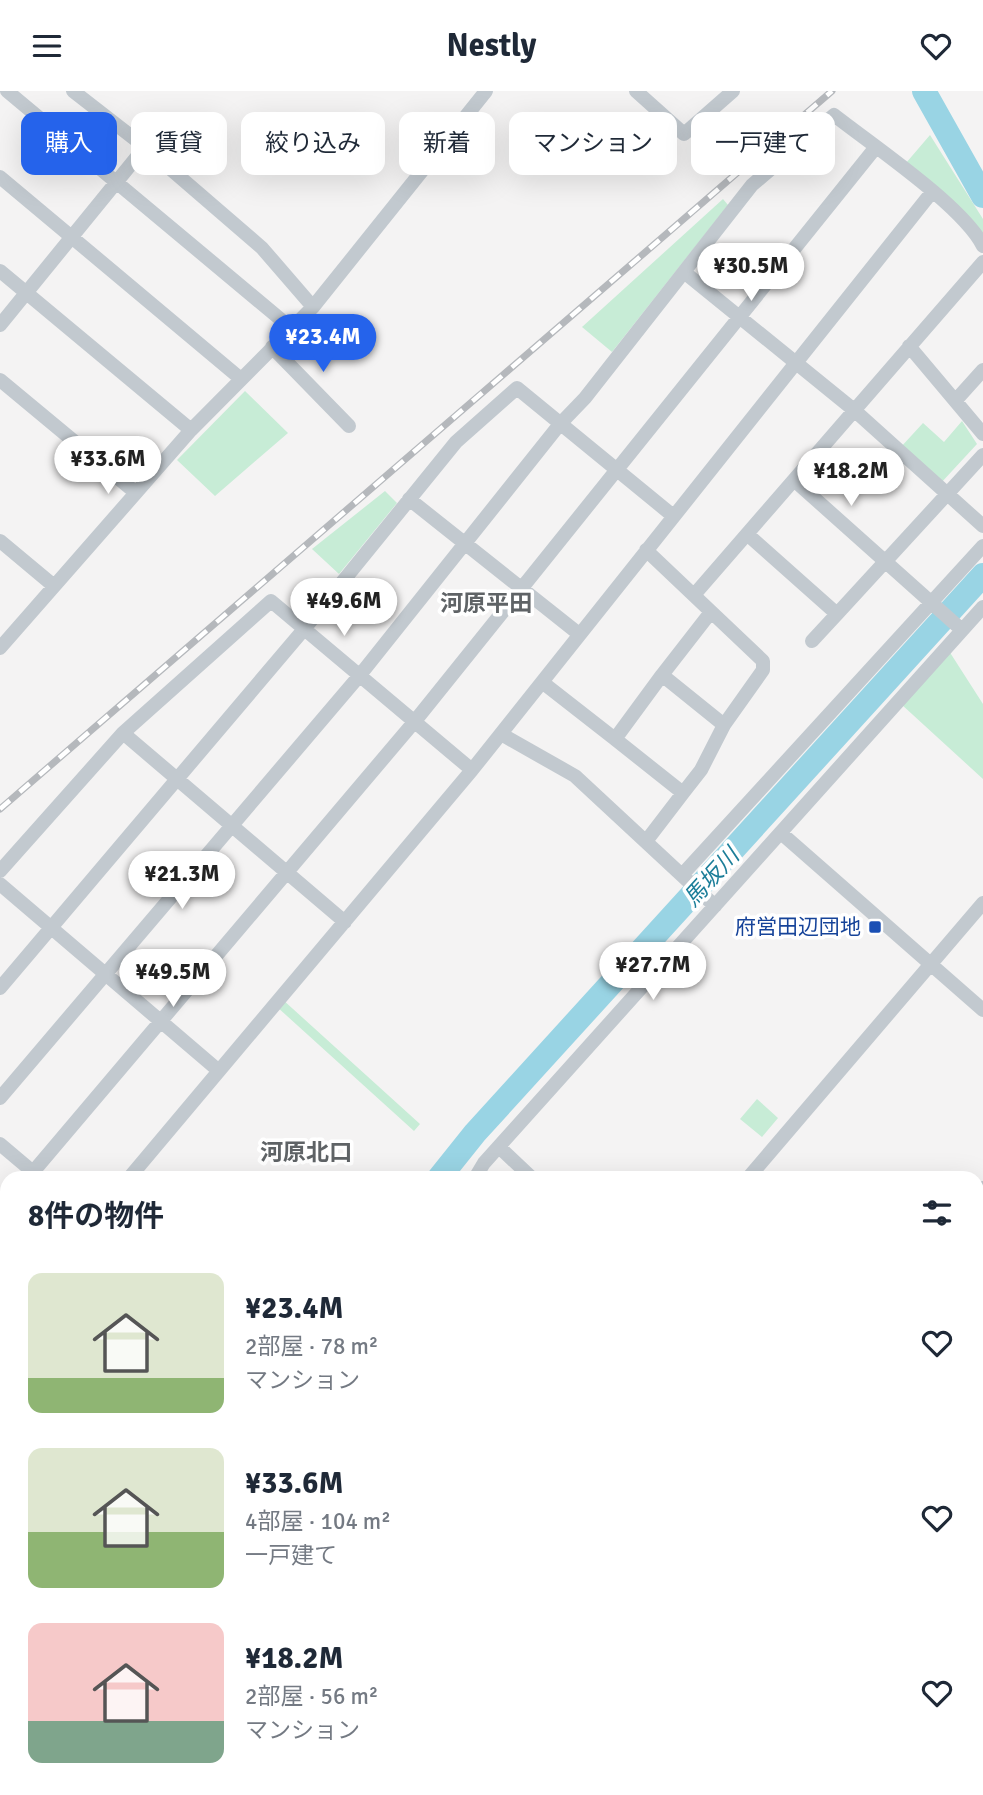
<!DOCTYPE html>
<html lang="ja">
<head>
<meta charset="utf-8">
<style>
  :root { --surface:#fff; --page:#f2f2f3; --text:#1f2937; --muted:#747a83; --accent:#2563eb }
  body { margin:0; font-family:Signika,"Noto Sans JP",sans-serif; background:var(--page); color:var(--text); height:100vh; display:flex; flex-direction:column; font-size:26px; white-space:nowrap }
  * { box-sizing:border-box; margin:0 }
  p { font-size:23px; color:var(--muted) }
  .icon { flex:none; width:38px; height:38px; fill:none; stroke:currentColor; stroke-width:2; stroke-linecap:round; stroke-linejoin:round }
  .map { position:relative; flex:1; overflow:hidden }
  .drawer { position:absolute; left:0px; top:1080px; width:984px; height:625px; display:flex; flex-direction:column; background:var(--surface); border-radius:21px 21px 0 0; box-shadow:0 7px 28px #0002 }
  .drawer>* { flex:none }
  .banner { position:absolute; left:21px; top:21px; width:942px; height:63px; display:flex; gap:14px }
  .price { position:absolute; translate:-50% -60px; padding:0 16px; border-radius:24px; background:#fff; color:#222; font-size:23px; line-height:46px; filter:drop-shadow(0 2px 4px #0008) }
  .price::after { content:''; position:absolute; left:50%; top:42px; width:21px; height:16px; margin-left:-10px; background:inherit; clip-path:polygon(0 0,100% 0,50% 100%) }
  .price.active { background:var(--accent); color:#fff }
  ul { padding:0; list-style:none }
  li { display:flex; align-items:center; gap:21px; height:175px; padding:0 28px }
  li span { display:grid; place-items:center; flex:none; width:196px; height:140px; border-radius:14px; color:#555 }
  li>.icon { margin-inline-start:auto }
  span .icon { width:84px; height:84px; fill:#fffc; stroke-width:1 }
  li b { font-size:30px }
  h2 { display:flex; justify-content:space-between; align-items:center; height:84px; padding:0 28px; font-size:30px }
  .tag { padding:0 24px; border-radius:14px; background:var(--surface); box-shadow:0 7px 28px #0002; font-size:24px; line-height:63px }
  .tag.active { background:var(--accent); color:#fff }
  header { display:flex; justify-content:space-between; align-items:center; height:91px; padding:0 28px; background:var(--surface); font-size:32px; font-weight:800 }
  .map>svg:first-child { display:block }
</style>
</head>
<body>
<header><svg class="icon" aria-label="menu" viewBox="0 0 24 24"><path d="M4 6h16M4 12h16M4 18h16"/></svg>Nestly<svg class="icon" aria-label="heart" viewBox="0 0 24 24"><path d="M12 20l-8-8c-3-5 5-10 8-4 3-6 11-1 8 4z"/></svg></header>
<div class="map">
<svg width="983" height="1704" viewBox="0 0 983 1704">
  <rect width="100%" height="100%" fill="#f4f3f3"/>
  <path fill="#c7ecd6" d="M 930,44 L 983,128 L 983,145 L 906,72 Z
    M 723,108 L 728,114 L 612,261 L 582,236 Z
    M 245,300 L 288,342 L 215,405 L 177,369 Z
    M 962,330 L 977,353 L 940,393 L 900,357 L 923,332 L 944,351 Z
    M 385,400 L 397,412 L 339,483 L 312,458 Z
    M 949,560 L 983,613 L 983,688 L 901,613 Z
    M 282,908 L 420,1033 L 414,1040 L 276,915 Z
    M 757,1008 L 778,1027 L 762,1046 L 740,1028 Z"/>
  <g fill="none" stroke-linecap="round" stroke-linejoin="round">
    <path stroke="#99d4e4" stroke-width="4.5" d="M 976,1482 L 983,1474
      M 788,1704 L 793,1698"/>
    <path stroke="#99d4e4" stroke-width="24" d="M 924,0 L 983,105
      M 439,1087 L 475,1042 L 983,484
      M 976,1143 L 983,1135
      M 0,1618 L 7,1610
      M 475,1704 L 481,1698"/>
    <path stroke="#c2c9cf" stroke-width="14" d="M 7,0 L 291,237
      M 73,0 L 145,56 L 262,157 L 313,216
      M 636,0 L 684,43 L 733,0
      M 0,86 L 241,288
      M 0,180 L 191,339
      M 684,181 L 854,319 L 983,435
      M 0,234 L 145,56
      M 909,255 L 983,343
      M 272,256 L 349,335
      M 0,289 L 135,401
      M 956,309 L 983,279
      M 794,389 L 962,539
      M 409,408 L 579,543
      M 747,443 L 837,523 L 812,550
      M 0,450 L 54,495
      M 646,459 L 763,570 L 763,579 L 724,634 L 701,679 L 683,702
      M 694,504 L 983,171
      M 711,521 L 662,584 L 724,634
      M 837,523 L 983,364
      M 0,557 L 191,339 L 313,216 L 486,0
      M 542,591 L 615,648 L 662,584
      M 123,642 L 345,831
      M 501,643 L 575,685 L 715,815
      M 615,648 L 683,702 L 647,749
      M 781,742 L 983,919
      M 0,780 L 123,642 L 271,510 L 472,679
      M 682,784 L 983,455
      M 0,793 L 219,980
      M 0,897 L 305,537 L 456,351 L 517,297 L 672,424
      M 0,1007 L 360,584 L 560,333 L 585,307 L 752,94 L 834,24 C 872,54 963,115 983,155
      M 0,1053 L 39,1086
      M 499,1056 L 532,1087
      M 33,1081 L 415,630 L 876,56
      M 129,1087 L 472,679 L 932,101
      M 475,1087 L 484,1072 L 983,516
      M 748,1087 L 983,812
      M 976,1105 L 983,1097
      M 976,1179 L 983,1171
      M 0,1238 L 7,1230
      M 976,1257 L 983,1263
      M 976,1334 L 983,1327
      M 0,1409 L 7,1401
      M 976,1431 L 983,1423
      M 976,1490 L 983,1496
      M 0,1576 L 7,1568
      M 976,1587 L 983,1579
      M 976,1662 L 983,1668
      M 212,1698 L 213,1704
      M 735,1698 L 741,1704
      M 904,1698 L 911,1704
      M 563,1704 L 569,1698
      M 644,1704 L 650,1698
      M 778,1704 L 784,1698"/>
    <path stroke="#c1c9d1" stroke-width="21" d="M 0,1383 L 7,1389
      M 0,1658 L 7,1649
      M 350,1698 L 358,1704"/>
    <g stroke="#b5b8bc" stroke-width="7">
      <path id="rail" d="M 0,718 L 832,0"/>
    </g>
    <use href="#rail" stroke="#fff" stroke-width="4.5" stroke-dasharray="13" stroke-linecap="butt"/>
  </g>
  <rect fill="#1a4fb4" stroke="#fff" stroke-width="2.5" x="868" y="829" width="14" height="14" rx="3.5"/>
  <g text-anchor="middle" stroke-width="7" stroke-linejoin="round" paint-order="stroke">
    <g font-size="21" fill="#164399" stroke="#fff" text-anchor="end">
      <text x="861" y="843">府営田辺団地</text>
    </g>
    <g font-size="23" font-weight="bold" fill="#5f6366" stroke="#fff">
      <text x="486" y="520">河原平田</text>
      <text x="306" y="1069">河原北口</text>
    </g>
    <g font-size="23" font-style="italic" fill="#1c7e99" stroke="#fff">
      <text transform="translate(711 786) rotate(-48)" y="8">馬坂川</text>
    </g>
  </g>
</svg>
<b class="price" style="left:751px;top:212px">¥30.5M</b>
<b class="price active" style="left:323px;top:283px">¥23.4M</b>
<b class="price" style="left:108px;top:405px">¥33.6M</b>
<b class="price" style="left:851px;top:417px">¥18.2M</b>
<b class="price" style="left:344px;top:547px">¥49.6M</b>
<b class="price" style="left:182px;top:820px">¥21.3M</b>
<b class="price" style="left:653px;top:911px">¥27.7M</b>
<b class="price" style="left:173px;top:918px">¥49.5M</b>
<div class="banner">
<a class="tag active">購入</a>
<a class="tag">賃貸</a>
<a class="tag">絞り込み</a>
<a class="tag">新着</a>
<a class="tag">マンション</a>
<a class="tag">一戸建て</a>
</div>
<section class="drawer">
<h2>8件の物件<svg class="icon" aria-label="filters" viewBox="0 0 24 24"><path d="M4 7h16M4 17h16"/><circle cx="9" cy="7" r="2"/><circle cx="15" cy="17" r="2"/></svg></h2>
<ul>
<li><span style="background:linear-gradient(#dfe7d0 75%,#8fb573 0)"><svg class="icon" aria-label="home" viewBox="0 0 24 24"><path d="M3 11l9-7 9 7M6 9v11h12V9"/></svg></span><div><b>¥23.4M</b><p>2部屋 · 78 m²</p><p>マンション</p></div><svg class="icon" aria-label="heart" viewBox="0 0 24 24"><path d="M12 20l-8-8c-3-5 5-10 8-4 3-6 11-1 8 4z"/></svg></li>
<li><span style="background:linear-gradient(#dfe7d0 60%,#8fb573 0)"><svg class="icon" aria-label="home" viewBox="0 0 24 24"><path d="M3 11l9-7 9 7M6 9v11h12V9"/></svg></span><div><b>¥33.6M</b><p>4部屋 · 104 m²</p><p>一戸建て</p></div><svg class="icon" aria-label="heart" viewBox="0 0 24 24"><path d="M12 20l-8-8c-3-5 5-10 8-4 3-6 11-1 8 4z"/></svg></li>
<li><span style="background:linear-gradient(#f6c9c9 70%,#7fa58c 0)"><svg class="icon" aria-label="home" viewBox="0 0 24 24"><path d="M3 11l9-7 9 7M6 9v11h12V9"/></svg></span><div><b>¥18.2M</b><p>2部屋 · 56 m²</p><p>マンション</p></div><svg class="icon" aria-label="heart" viewBox="0 0 24 24"><path d="M12 20l-8-8c-3-5 5-10 8-4 3-6 11-1 8 4z"/></svg></li>
</ul>
</section>
</div>
</body>
</html>
